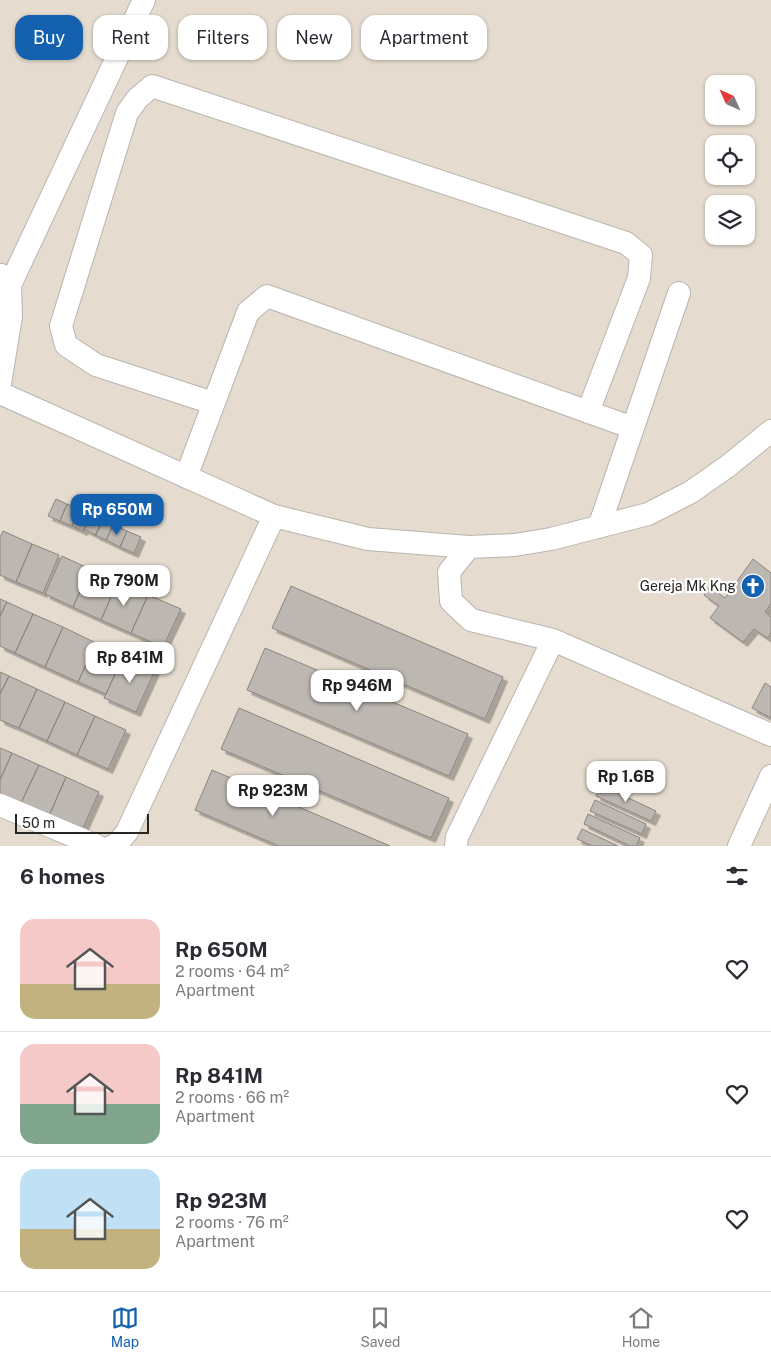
<!DOCTYPE html>
<html lang="en">
<head>
<meta charset="utf-8">
<style>
  :root { --surface:#fff; --page:#f2f2f3; --text:#2b2b33; --muted:#7c7c81; --line:#e1e1e2; --accent:#1461b0 }
  body { margin:0; font-family:"Public Sans",sans-serif; background:var(--page); color:var(--text); height:100vh; display:flex; flex-direction:column; font-size:19px; white-space:nowrap }
  * { box-sizing:border-box; margin:0 }
  p { font-size:16px; color:var(--muted) }
  .icon { flex:none; width:28px; height:28px; fill:none; stroke:currentColor; stroke-width:2; stroke-linecap:round; stroke-linejoin:round }
  .map { position:relative; height:846px; overflow:hidden }
  .panel { display:flex; flex-direction:column; background:var(--surface); flex:1 }
  .panel>* { flex:none }
  .guide { position:absolute; left:15px; top:15px; width:500px; height:45px; display:flex; gap:10px }
  .needle { width:32px; rotate:315deg }
  .buttons { position:absolute; left:705px; top:75px; display:grid; gap:10px }
  .buttons a { display:grid; place-items:center; width:50px; height:50px; border-radius:10px; background:var(--surface); box-shadow:0 1px 4px #0004; font-size:25px }
  .scale { position:absolute; left:15px; bottom:12px; width:134px; box-sizing:border-box; padding-left:5px; border:2px solid #272522; border-top:0; font-size:14px; line-height:18px; white-space:nowrap; color:#272522; -webkit-text-stroke:4px #fff; paint-order:stroke }
  .price { position:absolute; translate:-50% -42px; padding:0 11px; border-radius:10px; background:#fff; color:#222; font-size:16px; line-height:32px; filter:drop-shadow(0 1px 2px #0008) }
  .price::after { content:''; position:absolute; left:50%; top:30px; width:15px; height:11px; margin-left:-8px; background:inherit; clip-path:polygon(0 0,100% 0,50% 100%) }
  .price.selected { background:var(--accent); color:#fff }
  ul { padding:0; list-style:none }
  li { display:flex; align-items:center; gap:15px; height:125px; padding:0 20px }
  li+li { border-top:1px solid var(--line) }
  li span { display:grid; place-items:center; flex:none; width:140px; height:100px; border-radius:15px; color:#555 }
  li>.icon { margin-inline-start:auto }
  span .icon { width:60px; height:60px; fill:#fffc; stroke-width:1 }
  li b { font-size:21px }
  h2 { display:flex; justify-content:space-between; align-items:center; height:60px; padding:0 20px; font-size:21px }
  .tag { padding:0 18px; border-radius:15px; background:var(--surface); box-shadow:0 1px 4px #0004; font-size:18px; line-height:45px }
  .tag.selected { background:var(--accent); color:#fff }
  .tabs { display:flex; justify-content:space-around; align-items:center; height:70px; border-top:1px solid var(--line); background:var(--surface); font-size:14px; color:var(--muted) }
  .tabs a { display:grid; justify-items:center; gap:2px }
  .tabs .selected { color:var(--accent) }
  .map>svg:first-child { display:block }
</style>
</head>
<body>
<div class="map">
<svg width="771" height="846" viewBox="0 0 771 846">
  <defs>
    <filter id="shadow"><feDropShadow dx="4.5" dy="4.5" stdDeviation="0" flood-color="#0004"/></filter>
  </defs>
  <rect width="100%" height="100%" fill="#ece7e0"/>
  <path fill="#e5dbce" fill-rule="evenodd" d="M 0,0 L 771,0 L 771,846 L 0,846 ZM 714,84 L 746,84 L 746,116 L 714,116 ZM 714,144 L 746,144 L 746,176 L 714,176 ZM 714,204 L 746,204 L 746,236 L 714,236 Z"/>
  <path fill="#bdb7b1" stroke="#8a857f" filter="url(#shadow)" d="M 56,499 L 67,504 L 60,521 L 48,516 Z
    M 67,504 L 79,509 L 72,526 L 60,521 Z
    M 79,509 L 91,514 L 83,531 L 72,526 Z
    M 91,514 L 103,520 L 96,535 L 84,529 Z
    M 103,520 L 113,525 L 106,540 L 95,535 Z
    M 113,525 L 127,531 L 120,547 L 106,540 Z
    M 3,531 L 32,544 L 16,582 L 0,575 L 0,537 Z
    M 127,531 L 141,537 L 134,553 L 120,547 Z
    M 32,544 L 59,555 L 43,593 L 16,582 Z
    M 62,556 L 90,569 L 73,607 L 45,594 Z
    M 753,559 L 771,573 L 771,604 L 765,612 L 771,617 L 771,633 L 767,638 L 754,629 L 743,642 L 710,618 L 719,606 L 704,595 L 710,587 L 725,598 Z
    M 90,569 L 118,581 L 101,620 L 73,607 Z
    M 118,581 L 148,595 L 131,633 L 101,620 Z
    M 291,586 L 503,677 L 485,719 L 272,628 Z
    M 148,595 L 181,609 L 163,647 L 131,633 Z
    M 0,599 L 7,602 L 0,616 Z
    M 7,602 L 33,614 L 15,653 L 0,646 L 0,616 Z
    M 33,614 L 63,627 L 45,667 L 15,653 Z
    M 63,627 L 96,643 L 78,682 L 45,667 Z
    M 96,643 L 124,655 L 106,694 L 78,682 Z
    M 265,648 L 468,734 L 449,776 L 247,690 Z
    M 124,655 L 155,670 L 136,712 L 104,698 Z
    M 0,672 L 9,676 L 0,694 Z
    M 9,676 L 37,689 L 19,728 L 0,720 L 0,694 Z
    M 765,683 L 771,687 L 771,718 L 752,708 Z
    M 37,689 L 65,702 L 47,741 L 19,728 Z
    M 65,702 L 95,716 L 77,755 L 47,741 Z
    M 239,708 L 449,798 L 431,838 L 221,749 Z
    M 95,716 L 126,730 L 108,769 L 77,755 Z
    M 0,748 L 12,753 L 0,780 Z
    M 12,753 L 39,765 L 21,803 L 0,794 L 0,780 Z
    M 39,765 L 66,777 L 49,816 L 21,803 Z
    M 212,770 L 390,846 L 279,846 L 195,810 Z
    M 66,777 L 99,792 L 82,830 L 49,816 Z
    M 601,785 L 656,811 L 651,821 L 596,796 Z
    M 595,800 L 646,824 L 642,834 L 590,811 Z
    M 588,814 L 640,838 L 636,846 L 630,846 L 584,824 Z
    M 582,829 L 618,846 L 593,846 L 577,839 Z"/>
  <g fill="none" stroke-linecap="round" stroke-linejoin="round">
    <g stroke="#b9b4ae" stroke-width="24">
      <path id="minor" d="M 10,285 L 144,0
        M 0,384 L 11,316 L 10,285 L 1,275
        M 0,393 L 274,516 L 368,539 L 469,547 L 515,545 L 551,539 L 648,514 L 691,492 L 728,466 L 771,431
        M 213,403 L 96,365 L 66,345 L 61,326 L 127,113 L 137,99 L 152,86 L 626,243 L 641,255 L 639,278 L 588,412
        M 186,477 L 248,312 L 267,296 L 633,428
        M 599,527 L 679,293
        M 469,547 L 449,572 L 451,601 L 471,620 L 553,640 L 771,735
        M 0,805 L 97,846
        M 113,846 L 116,845 L 127,832 L 274,516
        M 456,846 L 457,837 L 553,640
        M 739,846 L 771,776"/>
    </g>
    <use href="#minor" stroke="#fff" stroke-width="22"/>
  </g>
  <defs>
    <g id="church-disc" transform="scale(1.25)"><circle r="9.5" fill="#1461b0" stroke="#fff"/><path d="M-1.2-6h2.4v3.5h3.3v2.4h-3.3V6h-2.4V-.1h-3.3v-2.4h3.3Z" fill="#fff"/></g>
  </defs>
  <g fill-rule="evenodd">
    <use href="#church-disc" x="753" y="586"/>
  </g>
  <g text-anchor="middle" stroke-width="4.5" stroke-linejoin="round" paint-order="stroke">
    <g font-size="14" fill="#272522" stroke="#fff" text-anchor="end">
      <text x="736" y="591">Gereja Mk Kng</text>
    </g>
  </g>
</svg>
<div class="buttons">
<a><svg class="needle" viewBox="-14 -14 28 28"><path d="M0-13l5 13h-10z" fill="#e53935"/><path d="M0 13l5-13h-10z" fill="#7c7c81"/></svg></a>
<a><svg class="icon" aria-label="locate" viewBox="0 0 24 24"><circle cx="12" cy="12" r="6"/><path d="M12 2v4M12 18v4M2 12h4M18 12h4"/></svg></a>
<a><svg class="icon" aria-label="layers" viewBox="0 0 24 24"><path d="M12 4l9 5-9 5-9-5zM3 14l9 5 9-5"/></svg></a>
</div>
<div class="scale">50 m</div>
<b class="price selected" style="left:117px;top:536px">Rp 650M</b>
<b class="price" style="left:124px;top:607px">Rp 790M</b>
<b class="price" style="left:130px;top:684px">Rp 841M</b>
<b class="price" style="left:357px;top:712px">Rp 946M</b>
<b class="price" style="left:626px;top:803px">Rp 1.6B</b>
<b class="price" style="left:273px;top:817px">Rp 923M</b>
<div class="guide">
<a class="tag selected">Buy</a>
<a class="tag">Rent</a>
<a class="tag">Filters</a>
<a class="tag">New</a>
<a class="tag">Apartment</a>
</div>
</div>
<section class="panel">
<h2>6 homes<svg class="icon" aria-label="filters" viewBox="0 0 24 24"><path d="M4 7h16M4 17h16"/><circle cx="9" cy="7" r="2"/><circle cx="15" cy="17" r="2"/></svg></h2>
<ul>
<li><span style="background:linear-gradient(#f6c9c9 65%,#c2b280 0)"><svg class="icon" aria-label="home" viewBox="0 0 24 24"><path d="M3 11l9-7 9 7M6 9v11h12V9"/></svg></span><div><b>Rp 650M</b><p>2 rooms · 64 m²</p><p>Apartment</p></div><svg class="icon" aria-label="heart" viewBox="0 0 24 24"><path d="M12 20l-8-8c-3-5 5-10 8-4 3-6 11-1 8 4z"/></svg></li>
<li><span style="background:linear-gradient(#f6c9c9 60%,#7fa58c 0)"><svg class="icon" aria-label="home" viewBox="0 0 24 24"><path d="M3 11l9-7 9 7M6 9v11h12V9"/></svg></span><div><b>Rp 841M</b><p>2 rooms · 66 m²</p><p>Apartment</p></div><svg class="icon" aria-label="heart" viewBox="0 0 24 24"><path d="M12 20l-8-8c-3-5 5-10 8-4 3-6 11-1 8 4z"/></svg></li>
<li><span style="background:linear-gradient(#bfe0f5 60%,#c2b280 0)"><svg class="icon" aria-label="home" viewBox="0 0 24 24"><path d="M3 11l9-7 9 7M6 9v11h12V9"/></svg></span><div><b>Rp 923M</b><p>2 rooms · 76 m²</p><p>Apartment</p></div><svg class="icon" aria-label="heart" viewBox="0 0 24 24"><path d="M12 20l-8-8c-3-5 5-10 8-4 3-6 11-1 8 4z"/></svg></li>
</ul>
</section>
<nav class="tabs">
<a class="selected"><svg class="icon" aria-label="map" viewBox="0 0 24 24"><path d="M3 6l6-2 6 2 6-2v14l-6 2-6-2-6 2zM9 4v14M15 6v14"/></svg>Map</a>
<a><svg class="icon" aria-label="saved" viewBox="0 0 24 24"><path d="M7 4h10v16l-5-4-5 4z"/></svg>Saved</a>
<a><svg class="icon" aria-label="home" viewBox="0 0 24 24"><path d="M3 11l9-7 9 7M6 9v11h12V9"/></svg>Home</a>
</nav>
</body>
</html>
